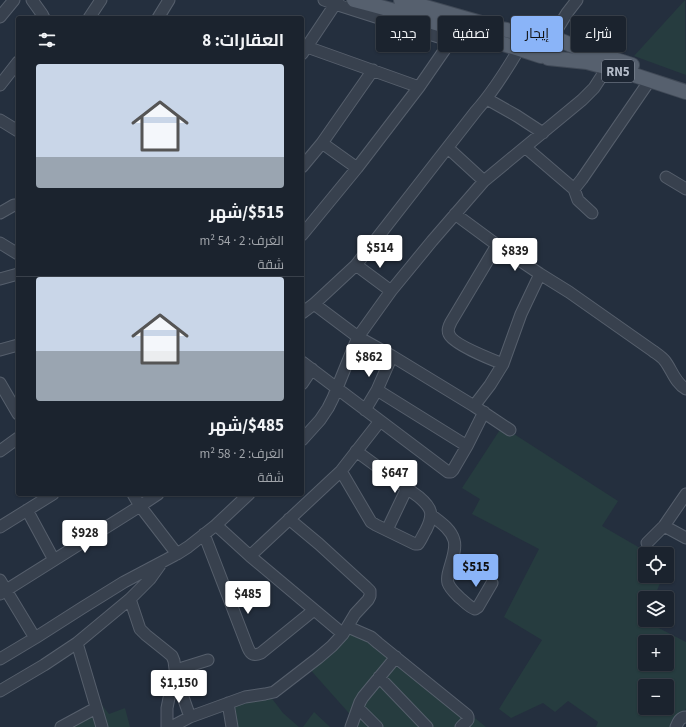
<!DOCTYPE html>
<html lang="ar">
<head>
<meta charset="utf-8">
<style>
  :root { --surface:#1b232e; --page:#282f3a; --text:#f1f3f6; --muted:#a0a4aa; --line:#39404a; --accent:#8ab4f8 }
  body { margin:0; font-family:"Source Sans 3",Cairo,sans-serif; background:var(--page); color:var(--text); direction:rtl; height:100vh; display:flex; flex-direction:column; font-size:15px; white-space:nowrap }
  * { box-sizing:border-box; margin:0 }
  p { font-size:13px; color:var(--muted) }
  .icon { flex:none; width:22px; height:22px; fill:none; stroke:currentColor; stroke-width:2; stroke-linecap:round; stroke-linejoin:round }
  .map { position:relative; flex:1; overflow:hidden; direction:ltr }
  .sheet { position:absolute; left:16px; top:16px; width:288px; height:480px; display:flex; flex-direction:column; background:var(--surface); border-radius:4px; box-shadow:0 1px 3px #0004,0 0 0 1px var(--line); direction:rtl }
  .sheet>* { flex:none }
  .top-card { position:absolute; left:316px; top:16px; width:310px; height:36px; direction:rtl; display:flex; gap:8px }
  .controls { position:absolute; left:638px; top:547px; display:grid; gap:8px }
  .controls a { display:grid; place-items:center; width:36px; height:36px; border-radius:4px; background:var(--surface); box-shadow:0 1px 3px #0004,0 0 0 1px var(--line); font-size:20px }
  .price { position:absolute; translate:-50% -34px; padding:0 9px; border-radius:4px; background:#fff; color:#222; font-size:13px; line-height:26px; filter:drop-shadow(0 1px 2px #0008) }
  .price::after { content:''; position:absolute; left:50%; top:24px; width:12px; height:9px; margin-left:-6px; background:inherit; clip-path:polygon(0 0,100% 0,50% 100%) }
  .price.on { background:var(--accent); color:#111 }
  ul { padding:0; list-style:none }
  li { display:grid; align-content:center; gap:8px; height:212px; padding:0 20px }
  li+li { border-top:1px solid var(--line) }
  li span { display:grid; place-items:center; height:124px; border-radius:4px; color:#555 }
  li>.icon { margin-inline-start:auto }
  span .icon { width:72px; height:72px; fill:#fffc; stroke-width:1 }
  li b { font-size:17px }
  h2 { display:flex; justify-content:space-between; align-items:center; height:48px; padding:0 20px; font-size:17px }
  .pill { padding:0 14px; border-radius:4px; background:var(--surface); box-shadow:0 1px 3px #0004,0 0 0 1px var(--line); font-size:14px; line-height:36px }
  .pill.on { background:var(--accent); color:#111 }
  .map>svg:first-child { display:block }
</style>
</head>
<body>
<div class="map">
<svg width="686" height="727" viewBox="0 0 686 727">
  <rect width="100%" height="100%" fill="#242f3e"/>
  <path fill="#263c3f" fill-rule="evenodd" d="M 685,0 L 686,75 L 634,56 Z
    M 505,422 L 514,434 L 618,501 L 602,526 L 640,548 L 653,554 L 645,554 L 645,576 L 663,576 L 654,598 L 645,598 L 645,621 L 686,642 L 686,708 L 677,727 L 596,727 L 598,722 L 568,701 L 555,712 L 543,703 L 511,718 L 499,709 L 542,640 L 504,617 L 539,549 L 472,514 L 480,499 L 462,488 ZM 645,642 L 667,642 L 667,664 L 645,664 ZM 645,686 L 667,686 L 667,708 L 645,708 Z
    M 355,622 L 486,727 L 350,727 L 355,720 L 307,666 Z
    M 270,696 L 283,713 L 299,727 L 227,727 L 223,706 Z
    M 98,700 L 109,714 L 125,708 L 130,727 L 59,727 Z
    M 314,712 L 330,727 L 303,727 Z"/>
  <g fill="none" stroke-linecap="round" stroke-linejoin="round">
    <g stroke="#565f6c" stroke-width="13">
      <path id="minor" d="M 32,0 L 42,14 L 44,18
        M 324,0 L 335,4 L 451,41
        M 0,17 L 14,0
        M 89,18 L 101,0
        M 158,18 L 169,0
        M 553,36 L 567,13 L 577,0
        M 307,47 L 419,87
        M 302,54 L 338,0
        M 0,85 L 18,62
        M 487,99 L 517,116 L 543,133
        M 0,120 L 18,131
        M 322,143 L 357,168
        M 525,147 L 574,189 L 582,179 L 650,80
        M 448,148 L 484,181
        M 302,167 L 322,143 L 373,70
        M 666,177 L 686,189
        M 574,189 L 578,200 L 592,213
        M 0,213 L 14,205 L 18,205
        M 455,214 L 497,245 L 540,274 L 569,292 L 653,351 C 657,354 662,357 665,361 C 672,370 675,383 686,389
        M 302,235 L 357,168 L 419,87 L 459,29
        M 0,243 L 18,254
        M 497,245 L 451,322 C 449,326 447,330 449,334 C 452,344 493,360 503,364
        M 356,265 L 391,291
        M 0,279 L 18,274
        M 314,304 L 358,337 L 392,356 L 474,406 L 510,430
        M 302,313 L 314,304 L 356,265 L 476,111 C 493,92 506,71 519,49
        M 0,350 L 18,345
        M 302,362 L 448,472 L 451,472 L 453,470 L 467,446 L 484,412
        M 0,383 L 18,414
        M 302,384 L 312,369
        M 377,390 L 467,446
        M 474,406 L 490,385 L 503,364 L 521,314 L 540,274
        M 365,410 L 377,390 L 392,356
        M 302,440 L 320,420 L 328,408 L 333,398 L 350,356 L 358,337 L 391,291 L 432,241 L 484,181 L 582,100 L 594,88 L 607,68
        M 0,451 L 18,438
        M 341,471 L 371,522 L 376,525 L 415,544 L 418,544 C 421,540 423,535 426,530 C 434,514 432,508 419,497 L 356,451
        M 133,494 L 140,506 L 177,554
        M 27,510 L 54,560
        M 431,515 C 440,522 451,529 454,540 C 458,553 445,572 448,583 C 450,589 456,594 460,598 C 465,602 469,607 475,609 L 478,607 L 492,583
        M 216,525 L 250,556 L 343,634
        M 664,526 L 686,538
        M 0,527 L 53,494
        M 387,530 L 407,488
        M 204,534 L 248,648 C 251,655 254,656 261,653 L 314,610
        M 647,543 L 664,526 L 686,494
        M 250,556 L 341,471 L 380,421
        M 0,580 L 35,638
        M 0,594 L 140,506 L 158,494
        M 130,599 L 140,629 L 146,635 L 166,651 L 172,656 L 174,661 L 176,677 L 190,717
        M 348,627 L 371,637 L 378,643 L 467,715 L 468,717 L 468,720 L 461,727
        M 77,643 L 102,727
        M 0,659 L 35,638 L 82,608 L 124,582 L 177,554 L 188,547 L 216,525 L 249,494
        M 176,670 L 208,660
        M 379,677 L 427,727
        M 0,691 L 44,665 L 77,643 L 130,599 L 150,579 L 160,565
        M 228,703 L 232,727
        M 358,708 L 377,727
        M 61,727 L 96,708
        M 167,727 L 167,708 L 169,698 L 176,677
        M 171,727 L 190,717 L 245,697 L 265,694 L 274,692 L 318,658 L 332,646 L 343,634 L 355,614 L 368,600 L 370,596 L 370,591 L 366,587 L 319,544 L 289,519
        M 351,727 L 360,702 L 363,697 L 396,657
        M 676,727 C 678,722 680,717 686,717"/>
    </g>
    <g stroke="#414a57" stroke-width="16">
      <path id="major" d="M 354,0 C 417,16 479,36 541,56
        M 401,0 L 502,29 L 520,33 L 543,35
        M 557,39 L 576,47 L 632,65
        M 548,58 L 587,62 L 631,74 L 686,92"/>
    </g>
    <use href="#minor" stroke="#38414e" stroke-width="11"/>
    <use href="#major" stroke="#56606e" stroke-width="14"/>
  </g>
  <g text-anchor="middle" stroke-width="3" stroke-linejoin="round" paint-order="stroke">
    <rect fill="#1d2633" stroke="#878f9c" stroke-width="1" x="602" y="60" width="32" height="22" rx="3"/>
    <g font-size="13" font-weight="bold" fill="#b4bcc9">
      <text x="618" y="76">RN5</text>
    </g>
  </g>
</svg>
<div class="controls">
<a><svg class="icon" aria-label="locate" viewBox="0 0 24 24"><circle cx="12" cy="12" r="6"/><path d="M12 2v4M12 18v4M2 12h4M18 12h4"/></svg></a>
<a><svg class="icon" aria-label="layers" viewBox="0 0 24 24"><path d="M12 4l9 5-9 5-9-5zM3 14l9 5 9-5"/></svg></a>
<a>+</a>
<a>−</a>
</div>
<b class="price" style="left:380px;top:269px">$514</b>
<b class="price" style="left:515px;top:272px">$839</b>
<b class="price" style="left:369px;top:378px">$862</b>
<b class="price" style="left:395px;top:494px">$647</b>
<b class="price" style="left:85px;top:554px">$928</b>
<b class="price on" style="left:476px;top:588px">$515</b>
<b class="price" style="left:248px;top:615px">$485</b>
<b class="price" style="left:179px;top:704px">$1,150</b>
<div class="top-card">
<a class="pill">شراء</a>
<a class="pill on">إيجار</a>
<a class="pill">تصفية</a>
<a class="pill">جديد</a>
</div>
<section class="sheet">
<h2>العقارات: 8<svg class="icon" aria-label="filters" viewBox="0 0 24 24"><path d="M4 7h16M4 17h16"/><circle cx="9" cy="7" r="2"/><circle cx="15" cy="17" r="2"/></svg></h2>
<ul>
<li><span style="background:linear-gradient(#c9d6e8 75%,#9aa5b1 0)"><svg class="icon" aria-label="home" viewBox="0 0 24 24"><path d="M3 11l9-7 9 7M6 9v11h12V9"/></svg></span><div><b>$515/شهر</b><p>الغرف: 2 · 54 m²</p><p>شقة</p></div></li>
<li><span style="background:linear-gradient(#c9d6e8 60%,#9aa5b1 0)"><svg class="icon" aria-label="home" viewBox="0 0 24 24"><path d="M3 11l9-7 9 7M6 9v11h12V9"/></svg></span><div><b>$485/شهر</b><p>الغرف: 2 · 58 m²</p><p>شقة</p></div></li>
</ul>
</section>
</div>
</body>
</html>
